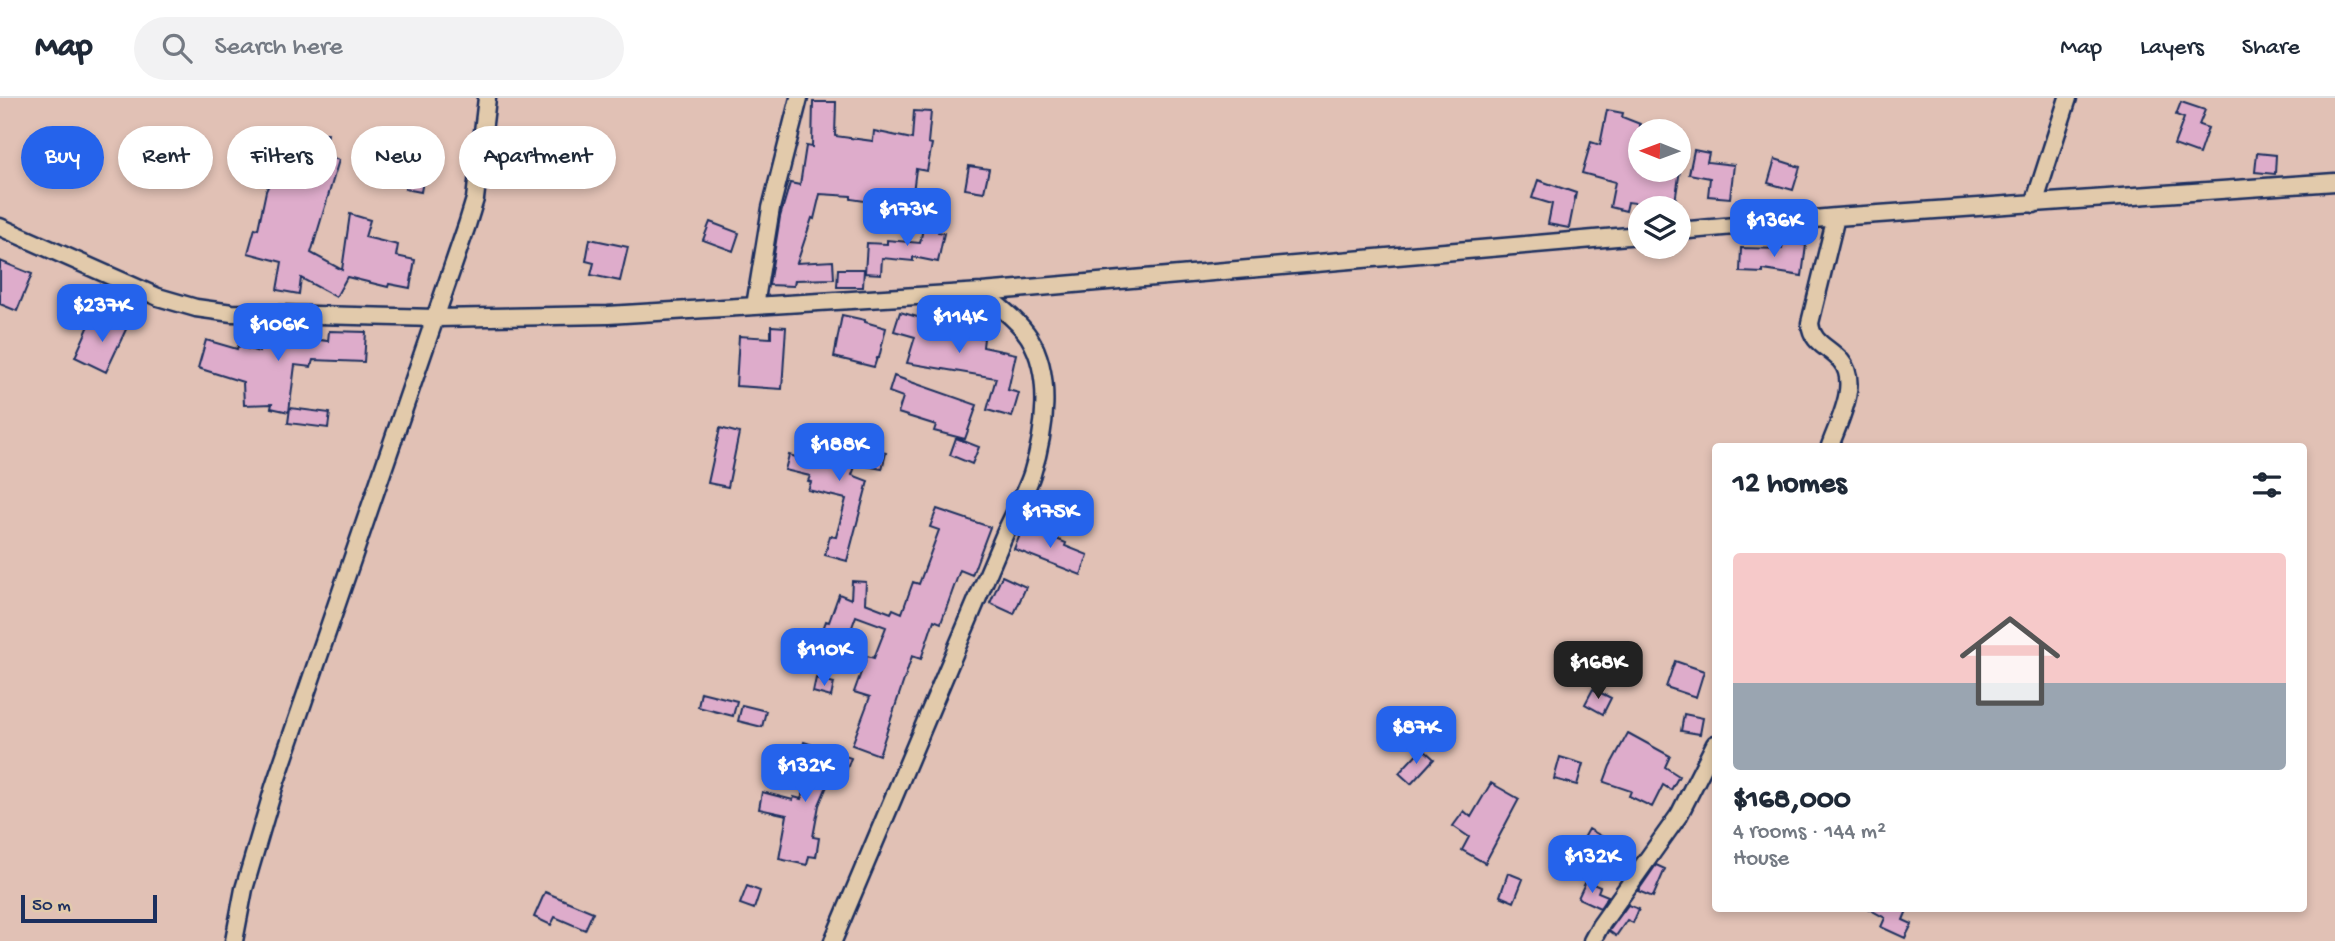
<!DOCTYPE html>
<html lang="en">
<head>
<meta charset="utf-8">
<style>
  :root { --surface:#fff; --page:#f2f2f3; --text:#1f2937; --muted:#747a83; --line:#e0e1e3; --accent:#2563eb }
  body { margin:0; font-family:"Gochi Hand",sans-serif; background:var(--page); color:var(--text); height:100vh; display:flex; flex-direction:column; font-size:26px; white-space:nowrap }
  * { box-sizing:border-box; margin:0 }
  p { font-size:23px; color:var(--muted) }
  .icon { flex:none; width:38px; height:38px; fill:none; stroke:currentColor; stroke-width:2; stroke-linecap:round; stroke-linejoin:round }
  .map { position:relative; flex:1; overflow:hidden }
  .panel { position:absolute; left:1712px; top:345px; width:595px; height:469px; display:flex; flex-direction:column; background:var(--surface); border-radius:7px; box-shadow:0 4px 10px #0003 }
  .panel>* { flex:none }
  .banner { position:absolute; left:21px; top:28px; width:665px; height:63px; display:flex; gap:14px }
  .needle { width:46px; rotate:271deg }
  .tools { position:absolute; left:1628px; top:21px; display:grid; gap:14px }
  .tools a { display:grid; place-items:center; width:63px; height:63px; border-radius:50%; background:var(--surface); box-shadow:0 4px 10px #0003; font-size:35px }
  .scale { position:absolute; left:21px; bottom:18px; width:136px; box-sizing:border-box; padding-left:7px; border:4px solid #1b2f5e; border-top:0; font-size:19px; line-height:24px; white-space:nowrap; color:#1b2f5e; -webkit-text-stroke:5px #e2caab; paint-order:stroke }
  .price { position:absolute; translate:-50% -60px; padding:0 16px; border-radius:14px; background:var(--accent); color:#fff; font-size:23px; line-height:46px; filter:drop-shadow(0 2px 4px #0008) }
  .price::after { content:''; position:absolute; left:50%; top:42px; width:21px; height:16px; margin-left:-10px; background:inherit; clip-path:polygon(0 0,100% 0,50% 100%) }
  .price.selected { background:#222; color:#fff }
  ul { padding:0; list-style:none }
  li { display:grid; align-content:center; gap:14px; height:371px; padding:0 21px }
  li+li { border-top:2px solid var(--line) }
  li span { display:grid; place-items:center; height:217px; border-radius:7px; color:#555 }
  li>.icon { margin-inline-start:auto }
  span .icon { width:126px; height:126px; fill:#fffc; stroke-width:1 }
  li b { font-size:30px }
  h2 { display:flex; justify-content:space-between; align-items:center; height:84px; padding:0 21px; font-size:30px }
  .chip { padding:0 24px; border-radius:32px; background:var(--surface); box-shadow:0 4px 10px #0003; font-size:24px; line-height:63px }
  .chip.selected { background:var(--accent); color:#fff }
  header { display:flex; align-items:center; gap:42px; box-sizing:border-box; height:98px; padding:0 35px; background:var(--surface); border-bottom:2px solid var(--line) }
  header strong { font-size:33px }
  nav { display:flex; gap:38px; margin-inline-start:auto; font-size:24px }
  .search { width:490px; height:63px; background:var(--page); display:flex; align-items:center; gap:18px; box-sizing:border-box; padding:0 24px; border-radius:38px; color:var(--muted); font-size:26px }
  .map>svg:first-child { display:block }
</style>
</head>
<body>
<header>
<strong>Map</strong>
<div class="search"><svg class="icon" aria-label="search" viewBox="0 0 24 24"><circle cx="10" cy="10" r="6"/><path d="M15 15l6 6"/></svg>Search here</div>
<nav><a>Map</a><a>Layers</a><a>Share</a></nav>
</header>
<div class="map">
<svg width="2335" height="843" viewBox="0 0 2335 843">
  <rect width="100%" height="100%" fill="#e1c1b5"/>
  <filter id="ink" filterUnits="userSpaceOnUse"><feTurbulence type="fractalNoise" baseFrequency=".0143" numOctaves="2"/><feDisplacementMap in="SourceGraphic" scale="14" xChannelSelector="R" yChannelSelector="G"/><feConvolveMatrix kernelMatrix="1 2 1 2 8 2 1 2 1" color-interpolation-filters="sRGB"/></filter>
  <g filter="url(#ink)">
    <path fill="#deaccb" stroke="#1b2f5e" stroke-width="2" d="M 813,4 L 836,4 L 835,38 L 873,43 L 874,33 L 912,41 L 914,13 L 931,14 L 928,45 L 932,46 L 927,73 L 916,71 L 911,110 L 851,101 L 851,98 L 820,96 L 814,121 L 812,120 L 797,165 L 833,163 L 834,181 L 795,182 L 794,188 L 769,187 L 780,119 L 790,85 L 800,87 L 806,48 L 812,49 Z
      M 2181,4 L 2205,12 L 2199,27 L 2208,30 L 2199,56 L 2174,47 L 2184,20 L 2176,17 Z
      M 1607,12 L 1623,15 L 1622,19 L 1640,26 L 1640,72 L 1680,72 L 1674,110 L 1628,104 L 1626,113 L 1610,109 L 1615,84 L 1582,75 L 1591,44 L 1600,47 Z
      M 293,30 L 328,36 L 324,57 L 339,62 L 311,155 L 342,172 L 350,116 L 370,122 L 365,139 L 398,147 L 396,158 L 415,162 L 410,190 L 389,186 L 388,189 L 347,179 L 336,199 L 301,180 L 299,196 L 277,192 L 282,164 L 248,155 L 255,130 L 258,131 L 266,93 L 279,64 L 262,58 L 269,41 L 290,49 Z
      M 1694,52 L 1709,55 L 1707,64 L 1734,67 L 1730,100 L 1708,98 L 1710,80 L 1689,76 Z
      M 2257,55 L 2276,57 L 2275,76 L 2255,74 Z
      M 1775,61 L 1800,69 L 1793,92 L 1768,85 Z
      M 969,68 L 989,71 L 984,94 L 965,91 Z
      M 408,75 L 424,77 L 421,94 L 405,91 Z
      M 1538,82 L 1576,95 L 1569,130 L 1548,126 L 1552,106 L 1532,100 Z
      M 926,116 L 939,117 L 938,134 L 944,135 L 938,164 L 913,159 L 913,163 L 882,160 L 881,176 L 865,175 L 867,145 L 887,146 L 887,142 L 920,145 Z
      M 710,124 L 739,135 L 733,153 L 703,142 Z
      M 590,141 L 628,149 L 620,183 L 591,177 L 594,165 L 586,163 Z
      M 1783,143 L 1806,147 L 1802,178 L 1763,172 L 1763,175 L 1740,174 L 1741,150 L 1782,151 Z
      M 0,163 L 32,176 L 17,213 L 0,206 Z
      M 838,171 L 864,171 L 863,189 L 837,189 Z
      M 924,211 L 958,222 L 954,235 L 984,240 L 983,249 L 1016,256 L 1008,292 L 1019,295 L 1012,319 L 987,312 L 996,280 L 907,265 L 915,239 L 894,233 L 900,214 L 921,220 Z
      M 842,217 L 865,222 L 865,224 L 886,230 L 879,260 L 877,260 L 874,269 L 834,259 Z
      M 115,219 L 129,225 L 106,274 L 75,259 L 91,223 L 109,232 Z
      M 771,228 L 786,229 L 782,291 L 736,288 L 739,238 L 771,240 Z
      M 329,233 L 366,234 L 364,264 L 313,262 L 311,269 L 295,267 L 289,314 L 271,310 L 272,306 L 244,307 L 243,284 L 198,270 L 206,242 L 237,251 L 238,248 L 259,254 L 260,234 L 328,243 Z
      M 894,278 L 977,307 L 965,341 L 934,333 L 936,327 L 898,315 L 903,299 L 889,294 Z
      M 290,310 L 330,315 L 328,330 L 288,325 Z
      M 720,330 L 739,335 L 728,389 L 708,385 Z
      M 821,331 L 838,334 L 836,343 L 886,355 L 882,371 L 856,366 L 852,377 L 868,383 L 847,463 L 825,457 L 830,438 L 836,439 L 846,401 L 808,392 L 811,384 L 808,383 L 810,378 L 785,372 L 789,357 L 814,364 Z
      M 956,340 L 979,349 L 972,366 L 950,357 Z
      M 937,411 L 990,429 L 972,477 L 960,472 L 941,525 L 934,522 L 921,561 L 912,558 L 879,657 L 852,647 L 870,599 L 854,594 L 867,558 L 874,560 L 886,529 L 856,518 L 843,554 L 818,545 L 826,523 L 829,524 L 839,496 L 851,501 L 852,483 L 866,484 L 865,505 L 891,515 L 893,511 L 902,515 L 913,484 L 919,486 L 939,432 L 930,429 Z
      M 1024,427 L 1066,445 L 1065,448 L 1088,457 L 1081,477 L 1014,451 Z
      M 1002,478 L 1026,489 L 1014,516 L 990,505 Z
      M 1675,563 L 1704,573 L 1696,599 L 1666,589 Z
      M 816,580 L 834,585 L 831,599 L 813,594 Z
      M 1593,591 L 1611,600 L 1603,616 L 1585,606 Z
      M 701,594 L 737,603 L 733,618 L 698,609 Z
      M 742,607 L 766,613 L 762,629 L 738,623 Z
      M 1684,616 L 1703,620 L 1700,636 L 1681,633 Z
      M 1628,635 L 1670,658 L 1665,669 L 1679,678 L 1671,692 L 1663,687 L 1652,709 L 1629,698 L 1631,693 L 1604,684 L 1610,668 Z
      M 804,644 L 851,660 L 846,673 L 835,669 L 819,707 L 813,739 L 819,740 L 816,759 L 809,758 L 807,767 L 779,761 L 787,717 L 759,711 L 762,694 L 793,702 L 794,699 L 801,701 L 814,670 L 798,665 Z
      M 1422,650 L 1434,661 L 1411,686 L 1399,675 Z
      M 1560,659 L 1583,666 L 1577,687 L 1554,681 Z
      M 1491,685 L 1519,701 L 1485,765 L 1462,752 L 1469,739 L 1453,728 L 1464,713 L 1471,719 Z
      M 1589,731 L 1603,739 L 1589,763 L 1575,756 Z
      M 1656,767 L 1665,771 L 1653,799 L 1638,793 Z
      M 1508,775 L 1523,781 L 1514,804 L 1500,798 Z
      M 1586,783 L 1600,789 L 1598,794 L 1608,798 L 1600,810 L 1578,800 Z
      M 747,788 L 760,793 L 754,811 L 740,806 Z
      M 545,794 L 593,814 L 585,832 L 555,819 L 551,827 L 534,819 Z
      M 1628,807 L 1639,811 L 1633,825 L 1627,822 L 1616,838 L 1609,833 Z
      M 1867,810 L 1908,810 L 1903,822 L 1912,826 L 1905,840 L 1881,829 L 1885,820 Z"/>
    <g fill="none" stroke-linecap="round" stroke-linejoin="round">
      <g stroke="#1b2f5e" stroke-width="21">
        <path id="street" d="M 2034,106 L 2068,0
          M 0,129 L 158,199 L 196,210 L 232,215 L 436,220 L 608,217 L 982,194 L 1640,137
          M 1678,133 L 1836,119 L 2335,84
          M 755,208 L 771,110 L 799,0
          M 1830,348 C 1838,325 1860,285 1841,263 C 1828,248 1812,246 1810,225 L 1836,119
          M 234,843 L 244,791 L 274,689 L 467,127 L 475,101 L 487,0
          M 833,843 L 1003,440 C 1012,419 1025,397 1032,376 C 1045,334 1053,278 1029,239 C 1017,221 998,208 982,194
          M 1592,843 L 1600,828 L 1679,717 L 1715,646"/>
      </g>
      <use href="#street" stroke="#e2caab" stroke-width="16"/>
    </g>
  </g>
</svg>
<div class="tools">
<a><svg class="needle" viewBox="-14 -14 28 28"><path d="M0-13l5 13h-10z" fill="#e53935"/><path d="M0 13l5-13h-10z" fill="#747a83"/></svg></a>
<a><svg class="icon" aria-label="layers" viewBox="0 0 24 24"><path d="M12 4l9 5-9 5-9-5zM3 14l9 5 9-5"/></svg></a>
</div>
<div class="scale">50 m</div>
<b class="price" style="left:907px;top:150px">$173K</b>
<b class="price" style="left:1774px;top:161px">$136K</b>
<b class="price" style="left:102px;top:246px">$237K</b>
<b class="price" style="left:959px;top:257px">$114K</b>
<b class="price" style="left:278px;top:265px">$106K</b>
<b class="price" style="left:839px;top:385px">$188K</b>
<b class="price" style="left:1050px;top:452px">$175K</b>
<b class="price" style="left:824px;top:590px">$110K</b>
<b class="price selected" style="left:1598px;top:603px">$168K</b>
<b class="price" style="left:1416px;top:668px">$87K</b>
<b class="price" style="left:805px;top:706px">$132K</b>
<b class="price" style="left:1592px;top:797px">$132K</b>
<div class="banner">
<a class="chip selected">Buy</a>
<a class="chip">Rent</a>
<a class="chip">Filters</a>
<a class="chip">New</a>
<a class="chip">Apartment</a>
</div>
<section class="panel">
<h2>12 homes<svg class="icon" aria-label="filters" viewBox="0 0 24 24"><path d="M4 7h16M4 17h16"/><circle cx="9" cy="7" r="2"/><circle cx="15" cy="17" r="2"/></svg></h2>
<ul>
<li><span style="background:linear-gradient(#f6c9c9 60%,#9aa5b1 0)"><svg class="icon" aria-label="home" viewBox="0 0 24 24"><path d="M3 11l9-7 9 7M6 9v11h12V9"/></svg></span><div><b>$168,000</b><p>4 rooms · 144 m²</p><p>House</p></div></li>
</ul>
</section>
</div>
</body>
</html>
